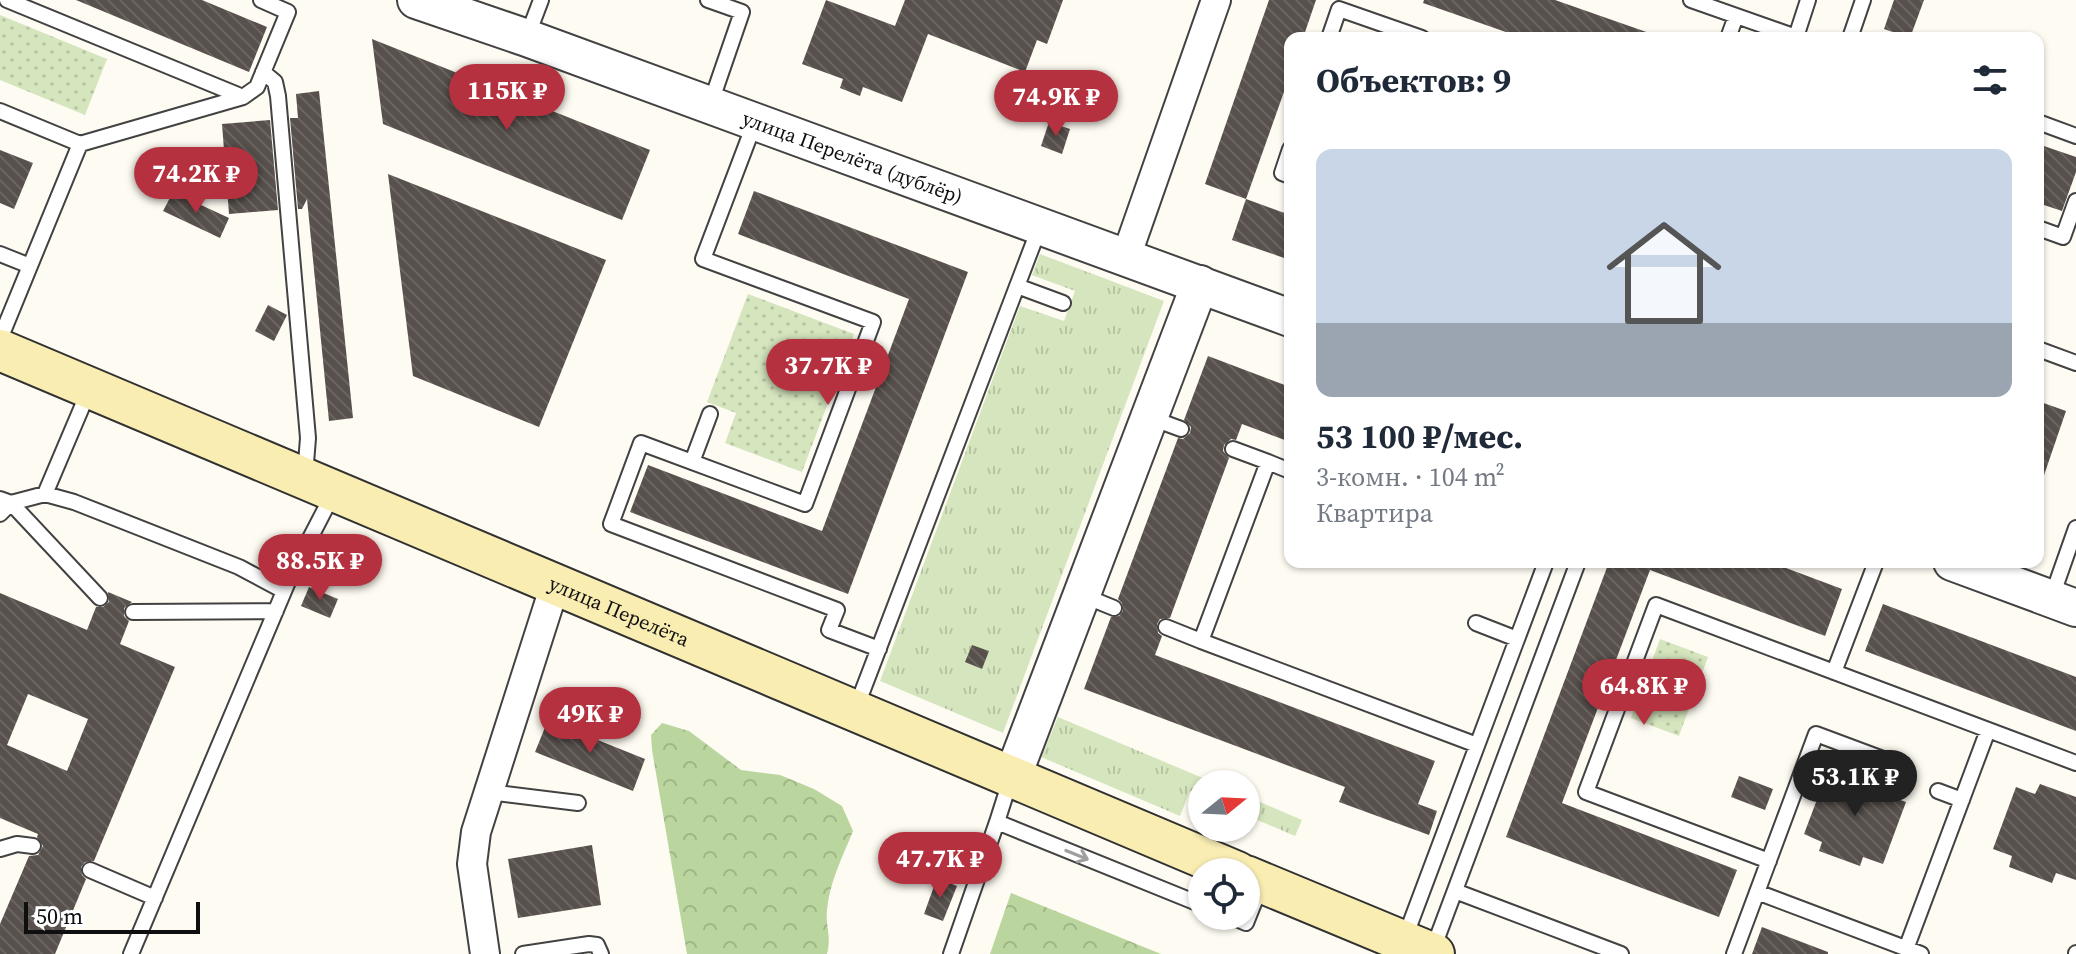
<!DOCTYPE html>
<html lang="ru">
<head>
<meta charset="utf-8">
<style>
  :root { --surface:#fff; --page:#f6f6f7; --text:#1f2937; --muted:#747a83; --accent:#b5313f }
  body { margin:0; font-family:"Source Serif 4",serif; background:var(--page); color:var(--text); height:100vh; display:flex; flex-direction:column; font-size:30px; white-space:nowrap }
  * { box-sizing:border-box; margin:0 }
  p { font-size:26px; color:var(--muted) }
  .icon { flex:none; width:44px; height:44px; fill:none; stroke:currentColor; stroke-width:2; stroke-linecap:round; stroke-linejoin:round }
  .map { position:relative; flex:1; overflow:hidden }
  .details { position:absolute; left:1284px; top:32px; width:760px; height:536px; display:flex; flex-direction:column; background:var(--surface); border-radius:16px; box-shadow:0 2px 6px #0004 }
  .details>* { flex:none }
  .needle { width:52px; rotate:72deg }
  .tools { position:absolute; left:1188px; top:770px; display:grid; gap:16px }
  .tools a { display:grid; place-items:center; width:72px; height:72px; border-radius:50%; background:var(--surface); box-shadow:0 2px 6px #0004; font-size:40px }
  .scale { position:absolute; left:24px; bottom:20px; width:176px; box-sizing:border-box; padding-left:8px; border:4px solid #0f0f0f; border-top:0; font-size:22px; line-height:28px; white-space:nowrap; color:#0f0f0f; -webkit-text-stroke:6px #fff; paint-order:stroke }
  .price { position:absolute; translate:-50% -68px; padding:0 18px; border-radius:28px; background:var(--accent); color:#fff; font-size:26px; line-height:52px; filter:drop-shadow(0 2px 4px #0008) }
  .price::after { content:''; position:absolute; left:50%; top:48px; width:24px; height:18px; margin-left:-12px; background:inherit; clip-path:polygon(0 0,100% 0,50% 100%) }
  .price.selected { background:#222; color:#fff }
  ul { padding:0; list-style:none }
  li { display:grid; align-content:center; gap:16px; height:424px; padding:0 32px }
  li span { display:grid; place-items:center; height:248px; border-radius:16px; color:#555 }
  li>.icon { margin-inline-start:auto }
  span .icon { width:144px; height:144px; fill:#fffc; stroke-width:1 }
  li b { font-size:34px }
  h2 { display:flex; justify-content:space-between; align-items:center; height:96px; padding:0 32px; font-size:34px }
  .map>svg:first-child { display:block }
</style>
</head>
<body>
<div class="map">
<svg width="2076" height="954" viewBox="0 0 2076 954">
  <defs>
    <pattern id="grass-tufts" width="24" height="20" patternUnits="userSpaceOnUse" patternTransform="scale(2)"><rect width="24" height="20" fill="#d5e6be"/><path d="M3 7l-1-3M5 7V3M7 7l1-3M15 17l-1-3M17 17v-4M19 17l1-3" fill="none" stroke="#b6c4a2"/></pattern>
    <pattern id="forest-crowns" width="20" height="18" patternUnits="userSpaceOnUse" patternTransform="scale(2)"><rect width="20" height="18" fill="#bad69e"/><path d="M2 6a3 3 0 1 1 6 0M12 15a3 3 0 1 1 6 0" fill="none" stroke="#9fb687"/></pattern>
    <pattern id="park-dots" width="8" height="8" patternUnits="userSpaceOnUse" patternTransform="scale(2)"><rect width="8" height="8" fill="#d5e6be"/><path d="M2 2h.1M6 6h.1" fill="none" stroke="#b6c4a2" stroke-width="1.8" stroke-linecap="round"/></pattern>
    <pattern id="building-back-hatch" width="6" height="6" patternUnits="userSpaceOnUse" patternTransform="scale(2)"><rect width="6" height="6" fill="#57504c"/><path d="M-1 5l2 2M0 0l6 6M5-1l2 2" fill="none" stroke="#6a6561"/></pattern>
  </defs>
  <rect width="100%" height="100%" fill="#fefbf2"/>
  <path fill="url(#grass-tufts)" d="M 1040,254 L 1164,301 L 1003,733 L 880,681 L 1020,306 L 1064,321 L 1075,291 L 1032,275 Z
    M 1058,717 L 1217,784 L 1202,784 L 1202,796 L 1190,791 L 1180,816 L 1041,757 Z
    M 1246,796 L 1302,820 L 1295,836 L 1246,815 Z"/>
  <path fill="url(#forest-crowns)" d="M 662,723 L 689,731 L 741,770 L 780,775 L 814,789 L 842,806 L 853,831 C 843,856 829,883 827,910 C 825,926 832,935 827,954 L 687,954 L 652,750 L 651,735 Z
    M 1011,893 L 1161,954 L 990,954 Z"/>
  <path fill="url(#park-dots)" d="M 0,15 L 107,59 L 85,115 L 0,80 Z
    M 748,294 L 854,334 L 802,472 L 725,443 L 736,413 L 707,402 Z
    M 1660,639 L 1708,657 L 1679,736 L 1631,718 Z"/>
  <path fill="url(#building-back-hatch)" fill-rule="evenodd" d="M 76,0 L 202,0 L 267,27 L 249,72 Z
    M 826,0 L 895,26 L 905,0 L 1063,0 L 1047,44 L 1037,40 L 1025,72 L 928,34 L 902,102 L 863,87 L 860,96 L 840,88 L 843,79 L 802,64 Z
    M 1269,0 L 1316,0 L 1303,38 L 1290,38 L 1290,75 L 1246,199 L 1205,184 Z
    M 1424,0 L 1555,0 L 1655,35 L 1655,38 L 1523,38 L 1423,3 Z
    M 1894,0 L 1924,0 L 1910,38 L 1884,29 Z
    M 372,39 L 650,150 L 622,220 L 383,124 Z
    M 319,91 L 353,418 L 329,421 L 307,199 L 302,209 L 298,209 L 290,118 L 298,118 L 296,94 Z
    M 270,120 L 278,210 L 229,214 L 222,124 Z
    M 1049,122 L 1070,129 L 1062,154 L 1041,146 Z
    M 2038,144 L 2076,157 L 2076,172 L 2062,211 L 2038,203 Z
    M 0,150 L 33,163 L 14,209 L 0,203 Z
    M 388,174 L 606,260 L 539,427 L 413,376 Z
    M 754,191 L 968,272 L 848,594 L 630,512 L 648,465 L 822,531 L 909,299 L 738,234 Z
    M 173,192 L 229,218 L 220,238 L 163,211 Z
    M 1246,199 L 1290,215 L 1290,260 L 1232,240 Z
    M 268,305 L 287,315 L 274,341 L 255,331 Z
    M 1208,356 L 1290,387 L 1290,442 L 1242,424 L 1236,440 L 1231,439 L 1224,445 L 1223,451 L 1229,458 L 1170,618 L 1160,619 L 1157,624 L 1158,633 L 1162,636 L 1155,655 L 1435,761 L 1418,804 L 1437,811 L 1429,835 L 1339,802 L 1345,787 L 1084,689 L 1111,617 L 1119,616 L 1123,611 L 1122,603 L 1118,599 L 1178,438 L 1183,439 L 1190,433 L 1191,427 L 1184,420 Z
    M 2038,401 L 2066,411 L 2041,484 L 2038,483 Z
    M 1609,562 L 1770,562 L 1842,589 L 1825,636 L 1650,570 L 1562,803 L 1737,870 L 1719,917 L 1506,837 Z
    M 309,587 L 338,599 L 330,618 L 301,606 Z
    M 108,592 L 132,602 L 124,608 L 124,616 L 129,621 L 120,644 L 175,667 L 94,861 L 85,862 L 81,867 L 82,875 L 86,879 L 55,954 L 0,954 L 0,924 L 29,856 L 38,855 L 43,846 L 37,837 L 38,834 L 0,818 L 0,593 L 87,630 L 96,607 L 103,607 L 109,602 ZM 28,694 L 88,719 L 67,771 L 7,745 Z
    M 1883,604 L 2076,677 L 2076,731 L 1865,651 Z
    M 972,645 L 989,651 L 982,669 L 965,662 Z
    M 548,720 L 645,759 L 633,791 L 535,752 Z
    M 1850,770 L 1890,785 L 1886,795 L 1906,802 L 1883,864 L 1863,857 L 1860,866 L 1819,851 L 1822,842 L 1804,834 L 1827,773 L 1846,780 Z
    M 1739,776 L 1773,789 L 1765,810 L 1731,797 Z
    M 2040,784 L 2076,797 L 2076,880 L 2056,873 L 2052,883 L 2009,867 L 2012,856 L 1993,849 L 2016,787 L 2035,794 Z
    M 592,845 L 601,905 L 518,918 L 508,859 Z
    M 937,878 L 957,886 L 943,921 L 924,914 Z
    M 1762,927 L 1828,952 L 1828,954 L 1752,954 Z"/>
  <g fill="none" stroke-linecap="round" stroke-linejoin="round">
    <g stroke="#424242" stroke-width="18">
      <path id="service" d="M 7,0 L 243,97
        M 708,0 L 742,12 L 710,105
        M 1691,0 L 1799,38
        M 527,37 L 541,0
        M 1796,37 L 1808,0
        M 1329,38 L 1339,9 L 1422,38
        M 1728,38 L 1736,16
        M 1850,38 L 1863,0
        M 263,72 L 275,82 L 278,96 L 308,438 L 305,476
        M 0,111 L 80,144 L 0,339
        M 755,122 L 703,259 L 873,322 L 805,504 L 641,443 L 611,524 L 837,610 L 829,630 L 879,649
        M 2038,122 L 2076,136
        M 80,144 L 243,97 L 257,87 L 288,12 L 261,0
        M 1290,149 L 1282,173 L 1290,176
        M 2038,228 L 2063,237 L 2076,201
        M 0,254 L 30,266
        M 1017,286 L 1063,303
        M 2038,349 L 2076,363
        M 1151,418 L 1181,429
        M 1233,449 L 1268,462
        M 692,462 L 710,414
        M 1290,471 L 1268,462 L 1201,641 L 1477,745
        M 45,494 L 90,388
        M 0,499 L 11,503 L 100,598
        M 0,514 L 11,503 L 45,494 L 74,502 L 239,567 L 284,591
        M 1082,595 L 1114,608
        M 2051,599 L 2076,528
        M 133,612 L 276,611
        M 1476,623 L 1517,639
        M 1166,627 L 1201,641
        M 1834,672 L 1876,562
        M 856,708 L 1040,226
        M 1011,778 L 997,822 L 1202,905
        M 1938,791 L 1962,800
        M 489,792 L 578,803
        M 0,849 L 17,844 L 33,846
        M 1769,861 L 1586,792 L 1656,605 L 2076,763
        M 90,870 L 155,898
        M 1455,891 L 1621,954
        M 1757,892 L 1921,954
        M 1230,916 L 1246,923 L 1262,883
        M 1404,940 L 1546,562
        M 1433,949 L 1578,562
        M 1906,949 L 1988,730
        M 131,954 L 290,577 L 334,492
        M 523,954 L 589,944 L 597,945 L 601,954
        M 951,954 L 997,822
        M 1734,954 L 1816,734 L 1883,759
        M 2076,954 L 2076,953"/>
    </g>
    <g stroke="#424242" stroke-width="32">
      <path id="minor" d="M 1126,257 L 1216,0
        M 485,954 L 472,864 L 476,832 L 555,585"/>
    </g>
    <g stroke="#424242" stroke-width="40">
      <g id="tertiary">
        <path id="s1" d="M 416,0 L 527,38 L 1290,318"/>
        <path d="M 1952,562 L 2076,608"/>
        <path d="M 1012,778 L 1200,284"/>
      </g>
    </g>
    <g stroke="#313131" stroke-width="44">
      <g id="secondary">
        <path id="s2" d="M 0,350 L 1237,872"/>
        <path d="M 1246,876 L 1434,954"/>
      </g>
    </g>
    <use href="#service" stroke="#fff" stroke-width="14"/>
    <use href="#minor" stroke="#fff" stroke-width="28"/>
    <use href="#tertiary" stroke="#fff" stroke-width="36"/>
    <use href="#secondary" stroke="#f9edb2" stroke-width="40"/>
  </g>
  <defs><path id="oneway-shaft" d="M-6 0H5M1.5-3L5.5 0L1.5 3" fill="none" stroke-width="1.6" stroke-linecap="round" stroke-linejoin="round" transform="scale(2)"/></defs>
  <use stroke="#9f9f9f" href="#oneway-shaft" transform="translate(1077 855) rotate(22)"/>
  <g text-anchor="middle" stroke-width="8" stroke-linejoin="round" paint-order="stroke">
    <g font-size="20" fill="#0f0f0f" stroke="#fff">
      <text dy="7" stroke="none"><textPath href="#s1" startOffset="464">улица Перелёта (дублёр)</textPath></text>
      <text dy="7" stroke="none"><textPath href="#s2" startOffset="672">улица Перелёта</textPath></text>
    </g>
  </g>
</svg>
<div class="tools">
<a><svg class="needle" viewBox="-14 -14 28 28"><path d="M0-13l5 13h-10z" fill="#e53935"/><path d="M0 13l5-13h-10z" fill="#747a83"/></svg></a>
<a><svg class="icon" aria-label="locate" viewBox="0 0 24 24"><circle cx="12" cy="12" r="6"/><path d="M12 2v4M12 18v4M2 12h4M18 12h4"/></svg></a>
</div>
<div class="scale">50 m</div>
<b class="price" style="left:507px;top:132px">115K ₽</b>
<b class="price" style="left:1056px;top:138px">74.9K ₽</b>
<b class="price" style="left:196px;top:215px">74.2K ₽</b>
<b class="price" style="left:828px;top:407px">37.7K ₽</b>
<b class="price" style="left:320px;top:602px">88.5K ₽</b>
<b class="price" style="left:1644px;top:727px">64.8K ₽</b>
<b class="price" style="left:590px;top:755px">49K ₽</b>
<b class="price selected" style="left:1855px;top:818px">53.1K ₽</b>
<b class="price" style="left:940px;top:900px">47.7K ₽</b>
<section class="details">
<h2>Объектов: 9<svg class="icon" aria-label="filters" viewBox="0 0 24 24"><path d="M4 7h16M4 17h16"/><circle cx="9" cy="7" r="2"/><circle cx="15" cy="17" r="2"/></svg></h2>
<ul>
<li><span style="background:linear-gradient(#c9d6e8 70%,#9aa5b1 0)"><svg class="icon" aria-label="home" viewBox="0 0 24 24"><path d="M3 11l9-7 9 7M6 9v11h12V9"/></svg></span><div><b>53 100 ₽/мес.</b><p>3-комн. · 104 m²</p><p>Квартира</p></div></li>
</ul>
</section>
</div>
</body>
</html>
